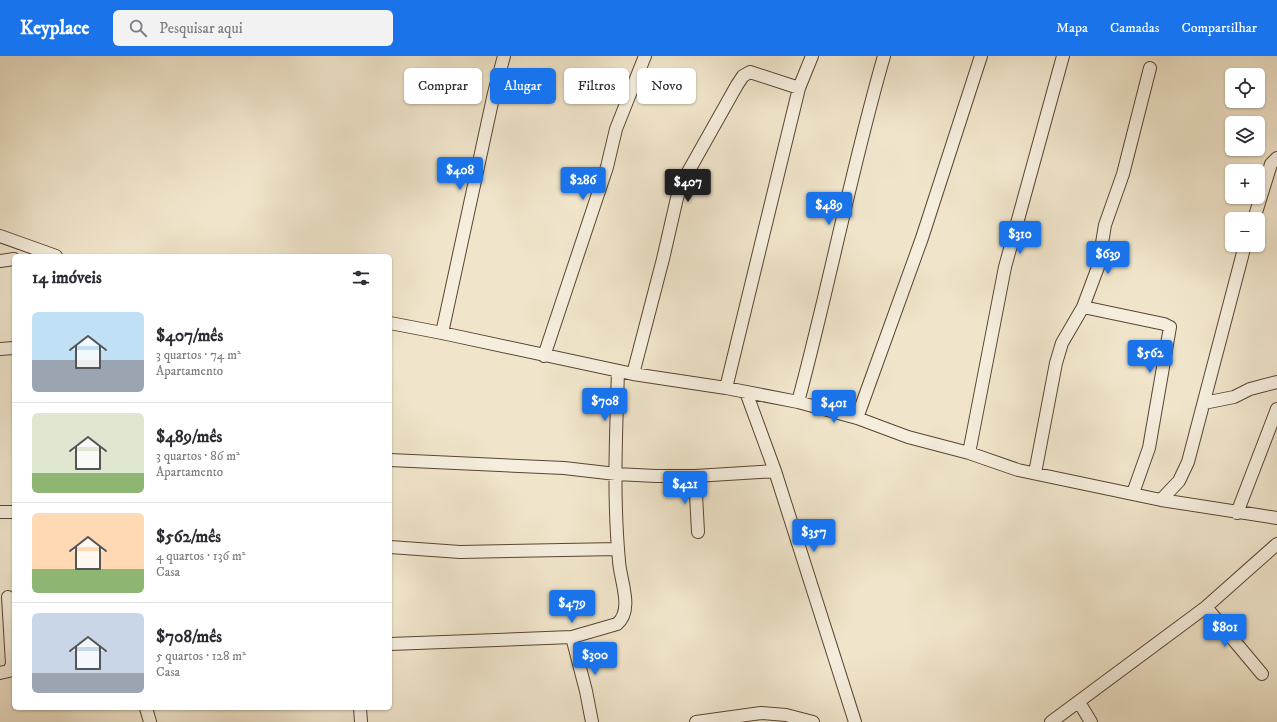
<!DOCTYPE html>
<html lang="pt">
<head>
<meta charset="utf-8">
<style>
  :root { --surface:#fff; --page:#f2f2f3; --text:#2b2b33; --muted:#7c7c81; --line:#e1e1e2; --accent:#1a73e8 }
  body { margin:0; font-family:"IM FELL DW Pica",serif; background:var(--page); color:var(--text); height:100vh; display:flex; flex-direction:column; font-size:15px; white-space:nowrap }
  * { box-sizing:border-box; margin:0 }
  p { font-size:13px; color:var(--muted) }
  .icon { flex:none; width:22px; height:22px; fill:none; stroke:currentColor; stroke-width:2; stroke-linecap:round; stroke-linejoin:round }
  .map { position:relative; flex:1; overflow:hidden }
  .drawer { position:absolute; left:12px; top:198px; width:380px; height:456px; display:flex; flex-direction:column; background:var(--surface); border-radius:6px; box-shadow:0 1px 3px #0004 }
  .drawer>* { flex:none }
  .guide { position:absolute; left:404px; top:12px; width:380px; height:36px; display:flex; gap:8px }
  .fabs { position:absolute; left:1225px; top:12px; display:grid; gap:8px }
  .fabs a { display:grid; place-items:center; width:40px; height:40px; border-radius:6px; background:var(--surface); box-shadow:0 1px 3px #0004; font-size:20px }
  .price { position:absolute; translate:-50% -34px; padding:0 9px; border-radius:4px; background:var(--accent); color:#fff; font-size:13px; line-height:26px; filter:drop-shadow(0 1px 2px #0008) }
  .price::after { content:''; position:absolute; left:50%; top:24px; width:12px; height:9px; margin-left:-6px; background:inherit; clip-path:polygon(0 0,100% 0,50% 100%) }
  .price.current { background:#222; color:#fff }
  ul { padding:0; list-style:none }
  li { display:flex; align-items:center; gap:12px; height:100px; padding:0 20px }
  li+li { border-top:1px solid var(--line) }
  li span { display:grid; place-items:center; flex:none; width:112px; height:80px; border-radius:6px; color:#555 }
  li>.icon { margin-inline-start:auto }
  span .icon { width:48px; height:48px; fill:#fffc; stroke-width:1 }
  li b { font-size:17px }
  h2 { display:flex; justify-content:space-between; align-items:center; height:48px; padding:0 20px; font-size:17px }
  .tag { padding:0 14px; border-radius:6px; background:var(--surface); box-shadow:0 1px 3px #0004; font-size:14px; line-height:36px }
  .tag.current { background:var(--accent); color:#fff }
  header { display:flex; align-items:center; gap:24px; box-sizing:border-box; height:56px; padding:0 20px; background:var(--accent); color:#fff }
  header strong { font-size:19px }
  nav { display:flex; gap:22px; margin-inline-start:auto; font-size:14px }
  .search { width:280px; height:36px; background:var(--page); display:flex; align-items:center; gap:10px; box-sizing:border-box; padding:0 14px; border-radius:6px; color:var(--muted); font-size:15px }
  .map>svg:first-child { display:block }
</style>
</head>
<body>
<header>
<strong>Keyplace</strong>
<div class="search"><svg class="icon" aria-label="search" viewBox="0 0 24 24"><circle cx="10" cy="10" r="6"/><path d="M15 15l6 6"/></svg>Pesquisar aqui</div>
<nav><a>Mapa</a><a>Camadas</a><a>Compartilhar</a></nav>
</header>
<div class="map">
<svg width="1277" height="666" viewBox="0 0 1277 666">
  <rect width="100%" height="100%" fill="#f0e5cb"/>
  <filter id="stains"><feTurbulence type="fractalNoise" baseFrequency=".005" numOctaves="4"/><feColorMatrix values="0 0 0 0 .2 0 0 0 0 .09 0 0 0 0 .02 0 0 0 .5 -.17"/></filter>
  <radialGradient id="worn" r=".72"><stop offset=".6" stop-color="#630" stop-opacity="0"/><stop offset="1" stop-color="#630" stop-opacity=".3"/></radialGradient>
  <g fill="none" stroke-linecap="round" stroke-linejoin="round">
    <g stroke="#5a4433" stroke-width="14">
      <path id="minor" d="M 1254,163 L 1271,108 L 1277,102
        M 0,180 L 56,200
        M 0,205 L 14,203
        M 1083,251 L 1164,268 L 1170,271 L 1149,392 L 1133,437
        M 390,267 L 442,277 L 633,318 L 726,332 L 798,346 L 857,362 L 908,381 L 969,397 L 1018,414 L 1161,444 L 1277,462
        M 442,277 L 494,37 L 504,0
        M 0,293 L 14,292
        M 544,300 L 607,111 L 616,73 L 645,0
        M 633,318 L 663,203 L 677,142 L 683,125 L 737,29 L 743,20 L 750,16 L 799,32
        M 726,332 L 799,32 L 812,0
        M 746,336 L 775,415 L 855,666
        M 798,346 C 829,231 851,114 884,0
        M 1204,347 L 1234,341 L 1250,333 L 1277,326
        M 857,362 L 922,182 L 981,0
        M 969,397 L 1005,211 L 1063,0
        M 390,404 L 564,412 L 616,418 L 656,420 L 695,420 L 775,415
        M 1035,417 L 1056,307 L 1062,287 L 1083,251 L 1098,211 L 1105,169 L 1123,118 L 1150,12
        M 695,420 L 698,476
        M 1161,444 L 1179,425 L 1188,406 L 1245,189
        M 0,456 L 14,456
        M 1237,457 L 1277,353
        M 390,491 L 460,496 L 618,493
        M 1206,551 L 1262,618
        M 572,581 L 586,635 L 592,666
        M 390,588 L 572,581 L 617,568 C 634,554 620,524 619,505 C 613,441 616,379 618,315
        M 0,617 L 9,615 L 12,608 L 8,541
        M 1079,646 L 1091,666
        M 146,652 L 150,666
        M 360,652 L 361,666
        M 696,666 L 761,657 L 786,659 L 813,666
        M 1051,666 L 1206,551 L 1277,488"/>
    </g>
    <use href="#minor" stroke="#f5eedd" stroke-width="12"/>
  </g>
  <rect width="100%" height="100%" filter="url(#stains)"/>
  <rect width="100%" height="100%" fill="url(#worn)"/>
</svg>
<div class="fabs">
<a><svg class="icon" aria-label="locate" viewBox="0 0 24 24"><circle cx="12" cy="12" r="6"/><path d="M12 2v4M12 18v4M2 12h4M18 12h4"/></svg></a>
<a><svg class="icon" aria-label="layers" viewBox="0 0 24 24"><path d="M12 4l9 5-9 5-9-5zM3 14l9 5 9-5"/></svg></a>
<a>+</a>
<a>−</a>
</div>
<b class="price" style="left:460px;top:135px">$408</b>
<b class="price" style="left:583px;top:145px">$286</b>
<b class="price current" style="left:688px;top:147px">$407</b>
<b class="price" style="left:829px;top:170px">$489</b>
<b class="price" style="left:1020px;top:199px">$310</b>
<b class="price" style="left:1108px;top:219px">$639</b>
<b class="price" style="left:1150px;top:318px">$562</b>
<b class="price" style="left:605px;top:366px">$708</b>
<b class="price" style="left:834px;top:368px">$401</b>
<b class="price" style="left:685px;top:449px">$421</b>
<b class="price" style="left:814px;top:497px">$357</b>
<b class="price" style="left:572px;top:568px">$479</b>
<b class="price" style="left:1225px;top:592px">$801</b>
<b class="price" style="left:595px;top:620px">$300</b>
<div class="guide">
<a class="tag">Comprar</a>
<a class="tag current">Alugar</a>
<a class="tag">Filtros</a>
<a class="tag">Novo</a>
</div>
<section class="drawer">
<h2>14 imóveis<svg class="icon" aria-label="filters" viewBox="0 0 24 24"><path d="M4 7h16M4 17h16"/><circle cx="9" cy="7" r="2"/><circle cx="15" cy="17" r="2"/></svg></h2>
<ul>
<li><span style="background:linear-gradient(#bfe0f5 60%,#9aa5b1 0)"><svg class="icon" aria-label="home" viewBox="0 0 24 24"><path d="M3 11l9-7 9 7M6 9v11h12V9"/></svg></span><div><b>$407/mês</b><p>3 quartos · 74 m²</p><p>Apartamento</p></div></li>
<li><span style="background:linear-gradient(#dfe7d0 75%,#8fb573 0)"><svg class="icon" aria-label="home" viewBox="0 0 24 24"><path d="M3 11l9-7 9 7M6 9v11h12V9"/></svg></span><div><b>$489/mês</b><p>3 quartos · 86 m²</p><p>Apartamento</p></div></li>
<li><span style="background:linear-gradient(#ffd9b3 70%,#8fb573 0)"><svg class="icon" aria-label="home" viewBox="0 0 24 24"><path d="M3 11l9-7 9 7M6 9v11h12V9"/></svg></span><div><b>$562/mês</b><p>4 quartos · 136 m²</p><p>Casa</p></div></li>
<li><span style="background:linear-gradient(#c9d6e8 75%,#9aa5b1 0)"><svg class="icon" aria-label="home" viewBox="0 0 24 24"><path d="M3 11l9-7 9 7M6 9v11h12V9"/></svg></span><div><b>$708/mês</b><p>5 quartos · 128 m²</p><p>Casa</p></div></li>
</ul>
</section>
</div>
</body>
</html>
